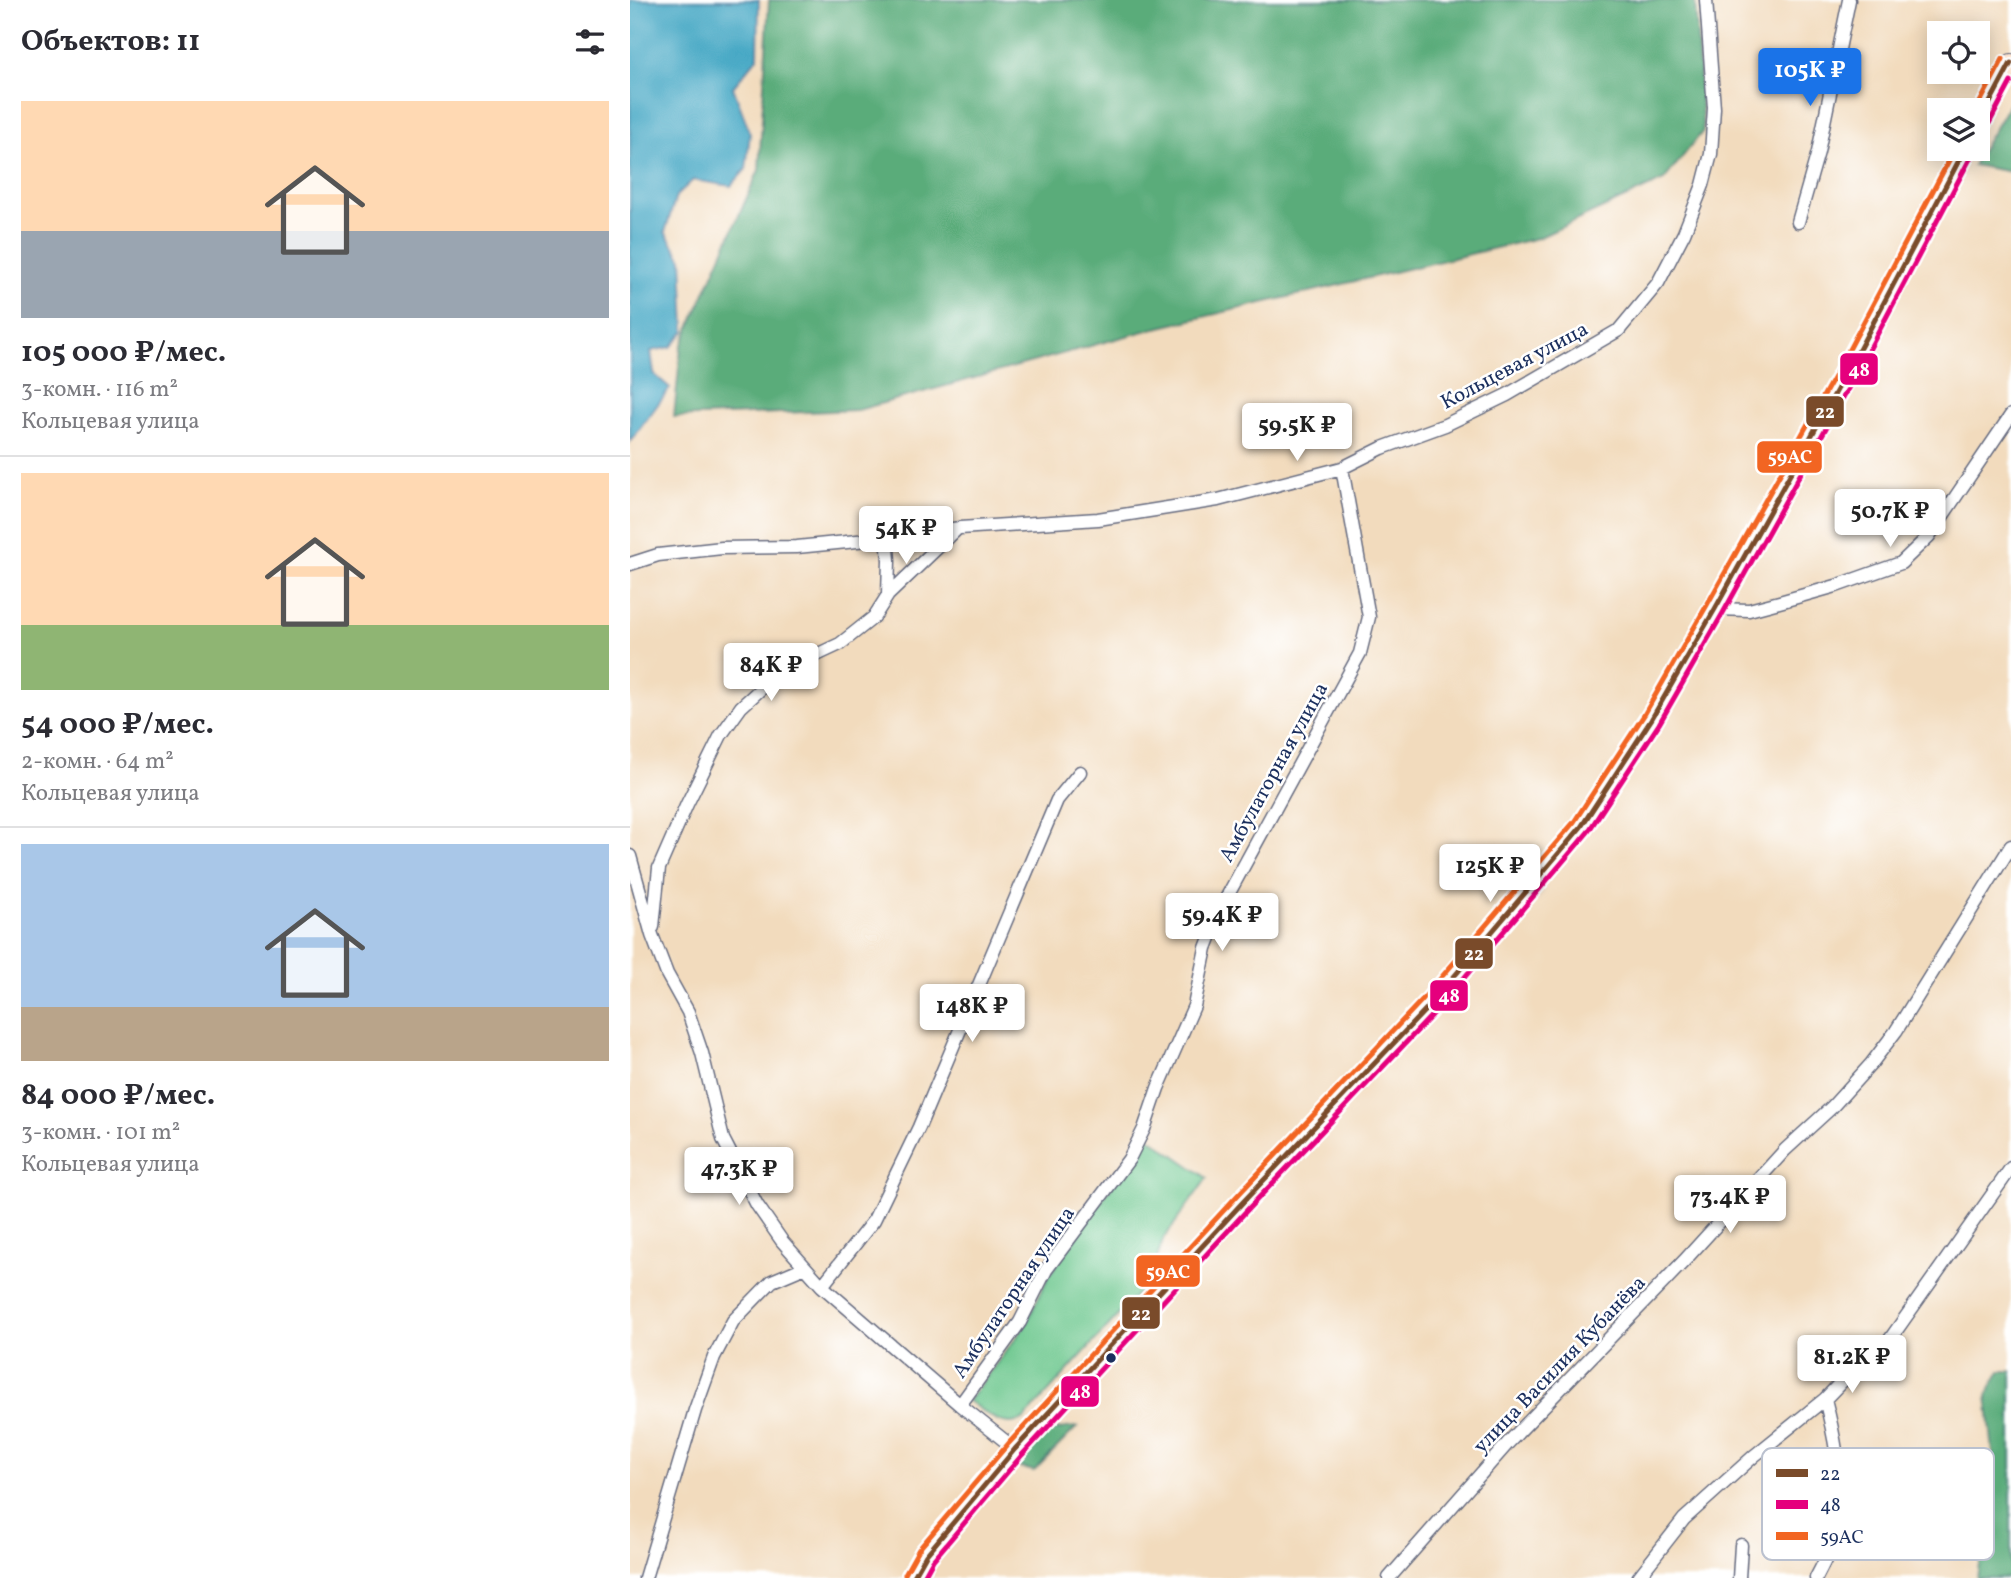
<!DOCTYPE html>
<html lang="ru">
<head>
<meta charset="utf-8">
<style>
  :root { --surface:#fff; --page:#f7f7f7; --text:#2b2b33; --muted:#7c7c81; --line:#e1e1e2; --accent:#1a73e8 }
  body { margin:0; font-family:Vollkorn,serif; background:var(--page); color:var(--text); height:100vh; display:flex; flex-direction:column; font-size:26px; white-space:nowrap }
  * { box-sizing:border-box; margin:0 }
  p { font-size:23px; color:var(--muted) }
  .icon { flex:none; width:38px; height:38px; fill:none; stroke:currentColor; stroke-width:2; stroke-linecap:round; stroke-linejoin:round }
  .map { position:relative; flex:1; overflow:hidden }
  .drawer { display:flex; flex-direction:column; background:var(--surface); width:630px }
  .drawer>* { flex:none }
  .buttons { position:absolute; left:1297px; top:21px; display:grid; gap:14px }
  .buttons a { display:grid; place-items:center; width:63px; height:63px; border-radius:0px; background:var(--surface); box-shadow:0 4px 18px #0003; font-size:35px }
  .price { position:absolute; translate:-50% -60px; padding:0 16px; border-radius:7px; background:#fff; color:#222; font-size:23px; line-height:46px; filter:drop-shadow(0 2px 4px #0008) }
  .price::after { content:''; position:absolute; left:50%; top:42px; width:21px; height:16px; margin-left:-10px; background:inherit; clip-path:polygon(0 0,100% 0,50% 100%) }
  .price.selected { background:var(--accent); color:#fff }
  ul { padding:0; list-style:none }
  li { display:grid; align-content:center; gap:14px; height:371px; padding:0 21px }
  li+li { border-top:2px solid var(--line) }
  li span { display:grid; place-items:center; height:217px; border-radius:0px; color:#555 }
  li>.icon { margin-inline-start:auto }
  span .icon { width:126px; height:126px; fill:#fffc; stroke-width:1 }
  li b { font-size:30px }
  h2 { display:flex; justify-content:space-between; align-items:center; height:84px; padding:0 21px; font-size:30px }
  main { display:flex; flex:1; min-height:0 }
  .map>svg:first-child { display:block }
</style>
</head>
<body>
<main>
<section class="drawer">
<h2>Объектов: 11<svg class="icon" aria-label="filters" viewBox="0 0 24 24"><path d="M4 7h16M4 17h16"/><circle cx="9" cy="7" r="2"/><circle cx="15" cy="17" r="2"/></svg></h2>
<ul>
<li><span style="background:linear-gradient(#ffd9b3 60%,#9aa5b1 0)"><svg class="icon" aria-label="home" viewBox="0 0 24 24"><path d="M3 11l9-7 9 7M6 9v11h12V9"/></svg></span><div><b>105 000 ₽/мес.</b><p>3-комн. · 116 m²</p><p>Кольцевая улица</p></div></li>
<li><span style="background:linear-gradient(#ffd9b3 70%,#8fb573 0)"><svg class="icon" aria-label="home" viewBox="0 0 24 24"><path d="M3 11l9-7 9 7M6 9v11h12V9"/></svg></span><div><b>54 000 ₽/мес.</b><p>2-комн. · 64 m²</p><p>Кольцевая улица</p></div></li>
<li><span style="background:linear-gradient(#a9c7e8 75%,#b9a48a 0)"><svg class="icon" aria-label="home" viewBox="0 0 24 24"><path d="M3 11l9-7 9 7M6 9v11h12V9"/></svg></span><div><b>84 000 ₽/мес.</b><p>3-комн. · 101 m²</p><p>Кольцевая улица</p></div></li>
</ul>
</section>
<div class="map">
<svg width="1381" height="1578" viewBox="0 0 1381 1578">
  <rect width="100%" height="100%" fill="#fff"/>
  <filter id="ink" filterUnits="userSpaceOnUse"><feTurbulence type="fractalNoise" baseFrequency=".0143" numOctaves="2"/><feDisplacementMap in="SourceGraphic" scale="14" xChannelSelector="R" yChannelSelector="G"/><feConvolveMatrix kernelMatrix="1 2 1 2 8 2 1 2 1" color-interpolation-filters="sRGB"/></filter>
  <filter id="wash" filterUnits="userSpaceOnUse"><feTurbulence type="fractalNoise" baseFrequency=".00686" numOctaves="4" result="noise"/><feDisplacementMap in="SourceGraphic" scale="28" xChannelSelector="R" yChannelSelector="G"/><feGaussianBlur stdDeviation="1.57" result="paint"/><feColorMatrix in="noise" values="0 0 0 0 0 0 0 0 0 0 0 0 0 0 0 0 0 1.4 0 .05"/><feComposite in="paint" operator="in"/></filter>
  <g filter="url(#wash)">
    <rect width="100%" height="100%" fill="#f2dbbd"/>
    <path fill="#6ec88f" stroke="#447c76" stroke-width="2" d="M 517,1136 L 577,1178 L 533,1240 L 520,1280 L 393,1420 C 372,1430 355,1412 338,1401 L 395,1326 L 419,1275 Z"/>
    <path fill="#5aac7a" stroke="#3a6e6c" stroke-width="2" d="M 139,0 L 1065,0 L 1073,131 L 1034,180 L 908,238 L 522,329 L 228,410 L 44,417 L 51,347 L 129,170 Z
      M 1381,101 L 1381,172 L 1343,165 Z
      M 1370,1371 L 1381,1371 L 1381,1578 L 1347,1578 L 1350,1556 L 1340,1524 L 1352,1476 L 1364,1462 L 1357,1395 Z
      M 447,1427 L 404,1471 L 388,1467 C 400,1434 413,1429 447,1427 Z"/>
    <path fill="#45a7c4" stroke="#306b91" stroke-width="2" d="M 0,0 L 129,0 L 128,57 L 103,87 L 120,133 L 116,169 L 101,186 L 63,180 L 46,196 L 35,232 L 52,259 L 55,331 L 41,347 L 21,351 L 24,374 L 40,388 L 0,442 Z"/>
  </g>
  <g filter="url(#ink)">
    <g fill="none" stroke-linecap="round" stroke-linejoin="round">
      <g stroke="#666b7f" stroke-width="15">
        <path id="minor" d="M 1168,222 L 1188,152 L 1219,0
          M 257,538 L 259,560 L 258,595
          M 0,564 L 28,555 L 92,548 L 167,547 L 257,538 L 330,528 L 468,519 L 588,500 L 712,468 L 752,448 L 815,425 L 877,395 L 989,330 L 1028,283 L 1054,233 L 1073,185 L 1081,154 L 1084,108 L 1076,0
          M 1085,609 L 1119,610 L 1153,601 L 1206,586 L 1271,563 L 1299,536 L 1381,415
          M 0,856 L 22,935 L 37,974 L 58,1012 L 72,1053 L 93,1139 L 127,1205 L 152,1241 L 192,1286 L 330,1405 L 385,1449
          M 23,927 L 29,868 L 57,804 L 91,735 L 111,707 L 148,673 L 210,644 L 244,617 L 258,595 L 327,529
          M 192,1286 L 244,1220 L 289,1127 L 427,800 L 450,772
          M 330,1405 L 390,1322 L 416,1270 L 499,1159 L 514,1129 L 528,1088 L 564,1006 L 576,948 L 593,904 L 730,653 L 739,617 L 712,468
          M 15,1578 L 65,1410 L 84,1357 L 103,1321 L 142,1281 L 175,1267
          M 759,1578 L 878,1443 L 1054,1261 L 1155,1150 L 1202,1107 L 1241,1064 L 1266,1031 L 1381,846
          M 1008,1578 L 1054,1519 L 1124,1456 L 1195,1399 L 1220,1373 L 1251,1352 L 1381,1168
          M 1109,1578 L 1111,1545
          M 1186,1578 C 1196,1559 1207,1538 1209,1517 C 1214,1481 1204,1434 1195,1399"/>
      </g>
      <g stroke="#666b7f" stroke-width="20">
        <path id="secondary" d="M 1348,125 L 1381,63
          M 283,1578 L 296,1555 L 385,1449 L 613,1202 L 799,1006 L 951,827 L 1021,720 L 1085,609 L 1222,363 L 1335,149"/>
      </g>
      <use href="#minor" stroke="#fff" stroke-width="12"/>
      <use href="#secondary" stroke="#fde4d1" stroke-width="18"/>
      <g stroke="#fff" stroke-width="10">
        <path id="bus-1" d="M 1348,125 L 1381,63
          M 283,1578 L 296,1555 L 385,1449 L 613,1202 L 799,1006 L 951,827 L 1021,720 L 1085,609 L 1222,363 L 1335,149"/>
      </g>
      <g stroke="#fff" stroke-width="10">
        <path id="bus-2" d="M 1356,129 L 1381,82
          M 293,1578 L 303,1560 L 392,1455 L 619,1208 L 805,1012 L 958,832 L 1029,724 L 1093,613 L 1230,367 L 1343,153"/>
      </g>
      <g stroke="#fff" stroke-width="10">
        <path id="bus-3" d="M 1346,110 L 1373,59
          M 275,1574 L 289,1549 L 379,1443 L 607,1196 L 792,1000 L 944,822 L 1014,715 L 1077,605 L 1214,359 L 1325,149"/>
      </g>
      <use href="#bus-1" stroke="#7a4b2a" stroke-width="5"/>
      <use href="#bus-2" stroke="#e5007d" stroke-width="5"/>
      <use href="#bus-3" stroke="#f26522" stroke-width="5"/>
    </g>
  </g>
  <circle fill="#1b2f5e" stroke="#fff" stroke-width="2.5" cx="481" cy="1358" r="6"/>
  <g text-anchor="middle" stroke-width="5" stroke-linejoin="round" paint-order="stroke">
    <g font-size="21" fill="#1b2f5e" stroke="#fff">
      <text transform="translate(884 365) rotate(-28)" y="7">Кольцевая улица</text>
      <text transform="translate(643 772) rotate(-61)" y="7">Амбулаторная улица</text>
      <text transform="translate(383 1292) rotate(-56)" y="7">Амбулаторная улица</text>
      <text transform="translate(929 1364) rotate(-46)" y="7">улица Василия Кубанёва</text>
    </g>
  </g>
  <rect x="1132" y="1448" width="232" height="112" rx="10" fill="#fff" stroke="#bbc1cf" stroke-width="2"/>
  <rect x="1146" y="1469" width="32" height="8" fill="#7a4b2a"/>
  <rect x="1146" y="1500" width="32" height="9" fill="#e5007d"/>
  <rect x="1146" y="1532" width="32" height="8" fill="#f26522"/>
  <g font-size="19" fill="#1b2f5e">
    <text x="1190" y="1480">22</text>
    <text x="1190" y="1511">48</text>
    <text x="1190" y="1543">59АС</text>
  </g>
  <g stroke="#fff" stroke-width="2.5">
    <rect x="1209" y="352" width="40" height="34" rx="7" fill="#e5007d"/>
    <rect x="1175" y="395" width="40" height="33" rx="7" fill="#7a4b2a"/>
    <rect x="1126" y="440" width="67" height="34" rx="7" fill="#f26522"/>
    <rect x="824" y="937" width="40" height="33" rx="7" fill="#7a4b2a"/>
    <rect x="799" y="979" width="40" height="33" rx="7" fill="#e5007d"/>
    <rect x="505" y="1254" width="66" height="34" rx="7" fill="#f26522"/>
    <rect x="491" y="1296" width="40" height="34" rx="7" fill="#7a4b2a"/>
    <rect x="430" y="1375" width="40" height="33" rx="7" fill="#e5007d"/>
  </g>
  <g font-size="19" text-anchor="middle" font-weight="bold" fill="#fff">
    <text x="1229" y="376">48</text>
    <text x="1195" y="418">22</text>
    <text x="1160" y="463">59АС</text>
    <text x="844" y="960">22</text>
    <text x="819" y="1002">48</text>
    <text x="538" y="1278">59АС</text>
    <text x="511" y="1320">22</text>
    <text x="450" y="1398">48</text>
  </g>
</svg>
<div class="buttons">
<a><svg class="icon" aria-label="locate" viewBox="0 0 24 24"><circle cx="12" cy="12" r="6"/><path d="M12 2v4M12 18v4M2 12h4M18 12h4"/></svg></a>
<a><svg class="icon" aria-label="layers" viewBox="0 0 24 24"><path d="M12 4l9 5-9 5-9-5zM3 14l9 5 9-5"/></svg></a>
</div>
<b class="price selected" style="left:1180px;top:108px">105K ₽</b>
<b class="price" style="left:667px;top:463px">59.5K ₽</b>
<b class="price" style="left:1260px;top:549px">50.7K ₽</b>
<b class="price" style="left:276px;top:566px">54K ₽</b>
<b class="price" style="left:141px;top:703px">84K ₽</b>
<b class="price" style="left:860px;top:904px">125K ₽</b>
<b class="price" style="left:592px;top:953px">59.4K ₽</b>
<b class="price" style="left:342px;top:1044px">148K ₽</b>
<b class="price" style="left:109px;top:1207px">47.3K ₽</b>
<b class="price" style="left:1100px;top:1235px">73.4K ₽</b>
<b class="price" style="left:1222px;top:1395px">81.2K ₽</b>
</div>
</main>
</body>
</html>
